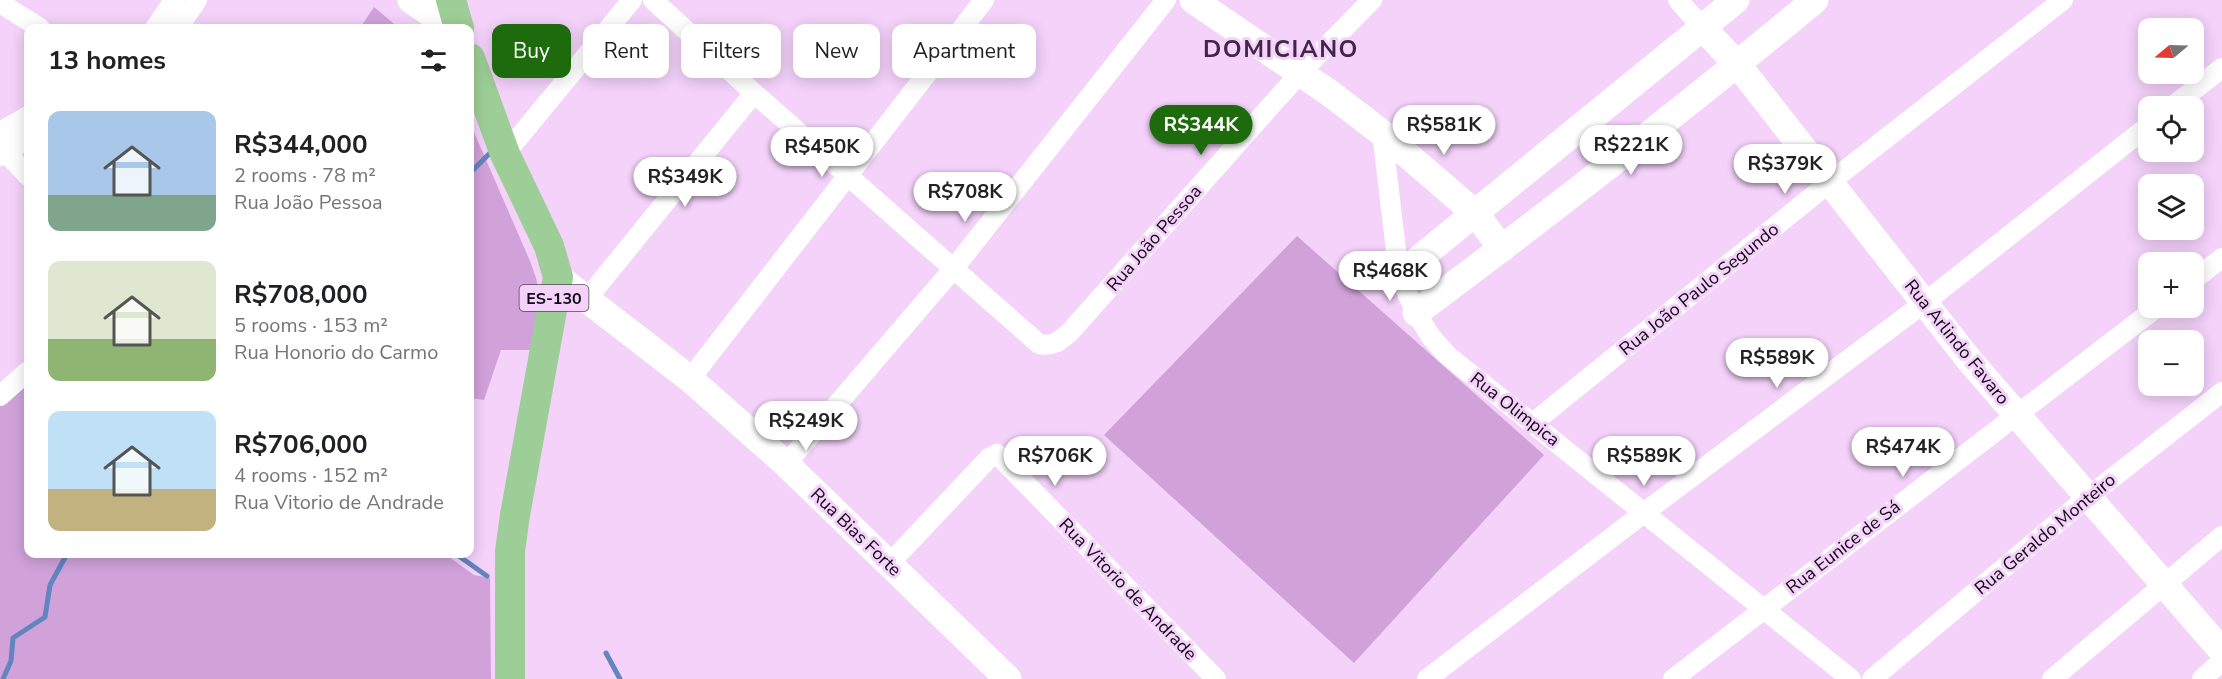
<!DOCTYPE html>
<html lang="en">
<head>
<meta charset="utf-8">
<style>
  :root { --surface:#fff; --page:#f2f2f2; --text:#202124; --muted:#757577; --accent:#1e6b0d }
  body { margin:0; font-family:"Nunito Sans",sans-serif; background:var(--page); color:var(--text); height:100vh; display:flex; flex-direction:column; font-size:22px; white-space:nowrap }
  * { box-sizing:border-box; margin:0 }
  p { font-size:20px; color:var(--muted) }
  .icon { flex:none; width:33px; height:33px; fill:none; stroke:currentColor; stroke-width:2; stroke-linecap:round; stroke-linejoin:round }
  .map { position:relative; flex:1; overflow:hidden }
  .details { position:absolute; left:24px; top:24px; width:450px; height:534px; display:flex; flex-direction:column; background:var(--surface); border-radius:12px; box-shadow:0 3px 15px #0003 }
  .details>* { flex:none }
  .guide { position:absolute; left:492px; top:24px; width:570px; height:54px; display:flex; gap:12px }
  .needle { width:39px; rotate:251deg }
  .controls { position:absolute; left:2138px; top:18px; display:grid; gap:12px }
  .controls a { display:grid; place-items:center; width:66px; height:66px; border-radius:12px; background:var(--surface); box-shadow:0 3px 15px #0003; font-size:30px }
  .price { position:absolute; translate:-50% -51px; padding:0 14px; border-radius:21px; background:#fff; color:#222; font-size:20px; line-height:39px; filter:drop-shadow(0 2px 3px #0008) }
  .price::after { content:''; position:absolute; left:50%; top:36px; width:18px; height:14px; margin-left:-9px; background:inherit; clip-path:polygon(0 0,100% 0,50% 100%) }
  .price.on { background:var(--accent); color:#fff }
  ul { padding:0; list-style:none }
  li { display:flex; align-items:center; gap:18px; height:150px; padding:0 24px }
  li span { display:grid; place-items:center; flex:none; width:168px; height:120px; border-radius:12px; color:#555 }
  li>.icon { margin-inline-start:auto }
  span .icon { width:72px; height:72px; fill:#fffc; stroke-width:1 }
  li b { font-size:26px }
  h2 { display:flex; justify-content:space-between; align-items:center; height:72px; padding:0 24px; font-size:26px }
  .pill { padding:0 21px; border-radius:12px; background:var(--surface); box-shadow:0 3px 15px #0003; font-size:21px; line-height:54px }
  .pill.on { background:var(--accent); color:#fff }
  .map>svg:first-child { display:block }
</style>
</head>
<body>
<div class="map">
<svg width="2222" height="679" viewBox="0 0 2222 679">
  <rect width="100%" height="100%" fill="#f4d2fa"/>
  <path fill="#d1a2da" d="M 374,7 L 399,28 L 360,28 Z
    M 470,123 L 530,261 L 536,278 L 540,296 L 540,350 L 501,350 L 484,400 L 470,398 Z
    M 1297,236 L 1544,455 L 1354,663 L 1104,435 Z
    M 28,376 L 28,554 L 445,554 L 474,575 L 490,578 L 491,679 L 0,679 L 0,404 Z"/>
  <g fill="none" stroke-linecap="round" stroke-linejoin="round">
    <path stroke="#6284bf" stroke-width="5" d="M 470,173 L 494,149
      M 456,554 L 487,576
      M 606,653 L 620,679
      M 3,679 L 11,661 L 13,638 L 45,617 L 50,585 L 67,554"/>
    <path stroke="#fff" stroke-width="20" d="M 653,0 L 754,93 L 1039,344 C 1053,347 1060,341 1070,332 L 1300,73 L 1372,0
      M 1678,0 L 1701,26
      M 0,3 L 40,28
      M 155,28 L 174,0
      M 178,28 L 197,0
      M 2173,106 L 2222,68
      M 0,132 L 28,116
      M 1382,133 L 1399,275 L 1416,313 L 1431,337 L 1447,355 L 1851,679
      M 0,146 L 28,176
      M 505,154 L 632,0
      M 0,156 L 28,138
      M 2193,280 L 2222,258
      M 586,300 L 754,93
      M 690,379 L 984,0
      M 0,396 L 28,371
      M 1533,423 L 1830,182 L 2063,0
      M 786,464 L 954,268 L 1166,0
      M 889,564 L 989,458 L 997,454 L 1216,679
      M 1427,679 L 1645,512 L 1924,303 L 2148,126
      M 1673,679 L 2156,308
      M 1872,679 L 2088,497 L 2222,392
      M 2052,679 L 2222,536
      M 2202,679 L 2222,661"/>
    <path stroke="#fff" stroke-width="27" d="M 411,0 L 452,28
      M 1193,0 L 1331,94 L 1382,133 L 1476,214 L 1502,249
      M 1701,26 L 1737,64 L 1970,361 L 2222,651
      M 1399,275 L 1736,0
      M 558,277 L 690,379 L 786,464 L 1008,679
      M 1416,313 C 1551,212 1685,108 1815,0"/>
    <path stroke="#9ece97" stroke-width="30" d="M 451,0 L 459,28
      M 470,58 L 505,154 L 549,246 L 558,277 L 515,515 L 510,551 L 510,679"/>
  </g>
  <g text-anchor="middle" stroke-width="6" stroke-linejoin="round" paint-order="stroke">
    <rect fill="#f4d2fa" stroke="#554459" stroke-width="1.5" x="519.5" y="285" width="69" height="26" rx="4.5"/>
    <g font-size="16" font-weight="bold" fill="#110714">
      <text x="554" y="304">ES-130</text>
    </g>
    <g font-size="18" fill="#110714" stroke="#f4d2fa">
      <text transform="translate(1154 238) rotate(-49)" y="6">Rua João Pessoa</text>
      <text transform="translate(1699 289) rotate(-39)" y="6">Rua João Paulo Segundo</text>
      <text transform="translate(1957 342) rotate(51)" y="6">Rua Arlindo Favaro</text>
      <text transform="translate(1515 409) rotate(38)" y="6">Rua Olimpica</text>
      <text transform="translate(856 532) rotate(44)" y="6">Rua Bias Forte</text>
      <text transform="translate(2045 534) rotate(-40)" y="6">Rua Geraldo Monteiro</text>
      <text transform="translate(1843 547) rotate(-38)" y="6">Rua Eunice de Sá</text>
      <text transform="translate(1128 589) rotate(46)" y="6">Rua Vitorio de Andrade</text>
    </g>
    <g font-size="24" font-weight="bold" letter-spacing="1.5" fill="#412747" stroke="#f4d2fa">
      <text x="1281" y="57">DOMICIANO</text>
    </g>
  </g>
</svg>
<div class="controls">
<a><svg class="needle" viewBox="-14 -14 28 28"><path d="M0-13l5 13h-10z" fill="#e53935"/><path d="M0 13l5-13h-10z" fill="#757577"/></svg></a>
<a><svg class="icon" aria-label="locate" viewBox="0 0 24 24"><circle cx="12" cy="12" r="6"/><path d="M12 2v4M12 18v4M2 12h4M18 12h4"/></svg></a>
<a><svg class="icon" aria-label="layers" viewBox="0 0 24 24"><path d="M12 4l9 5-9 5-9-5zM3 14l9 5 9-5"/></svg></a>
<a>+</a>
<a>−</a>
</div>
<b class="price on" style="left:1201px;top:156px">R$344K</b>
<b class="price" style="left:1444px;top:156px">R$581K</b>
<b class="price" style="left:1631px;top:176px">R$221K</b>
<b class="price" style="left:822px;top:178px">R$450K</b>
<b class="price" style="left:1785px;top:195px">R$379K</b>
<b class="price" style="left:685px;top:208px">R$349K</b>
<b class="price" style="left:965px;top:223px">R$708K</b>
<b class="price" style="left:1390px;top:302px">R$468K</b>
<b class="price" style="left:1777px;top:389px">R$589K</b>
<b class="price" style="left:806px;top:452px">R$249K</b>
<b class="price" style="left:1903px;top:478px">R$474K</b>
<b class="price" style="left:1055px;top:487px">R$706K</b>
<b class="price" style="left:1644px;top:487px">R$589K</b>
<div class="guide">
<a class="pill on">Buy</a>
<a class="pill">Rent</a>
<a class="pill">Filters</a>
<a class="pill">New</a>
<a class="pill">Apartment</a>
</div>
<section class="details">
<h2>13 homes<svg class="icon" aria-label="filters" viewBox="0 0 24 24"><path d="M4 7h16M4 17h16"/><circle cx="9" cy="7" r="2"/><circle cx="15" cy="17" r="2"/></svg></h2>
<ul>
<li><span style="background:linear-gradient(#a9c7e8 70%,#7fa58c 0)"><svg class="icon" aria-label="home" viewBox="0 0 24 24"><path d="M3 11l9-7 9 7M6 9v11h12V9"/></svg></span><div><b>R$344,000</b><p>2 rooms · 78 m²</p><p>Rua João Pessoa</p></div></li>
<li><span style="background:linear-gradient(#dfe7d0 65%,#8fb573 0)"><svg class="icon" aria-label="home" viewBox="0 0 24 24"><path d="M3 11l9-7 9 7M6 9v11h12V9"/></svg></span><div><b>R$708,000</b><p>5 rooms · 153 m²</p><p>Rua Honorio do Carmo</p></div></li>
<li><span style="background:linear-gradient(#bfe0f5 65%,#c2b280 0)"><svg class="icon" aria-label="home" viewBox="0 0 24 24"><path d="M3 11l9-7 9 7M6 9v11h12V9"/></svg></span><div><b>R$706,000</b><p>4 rooms · 152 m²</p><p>Rua Vitorio de Andrade</p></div></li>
</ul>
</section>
</div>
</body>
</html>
